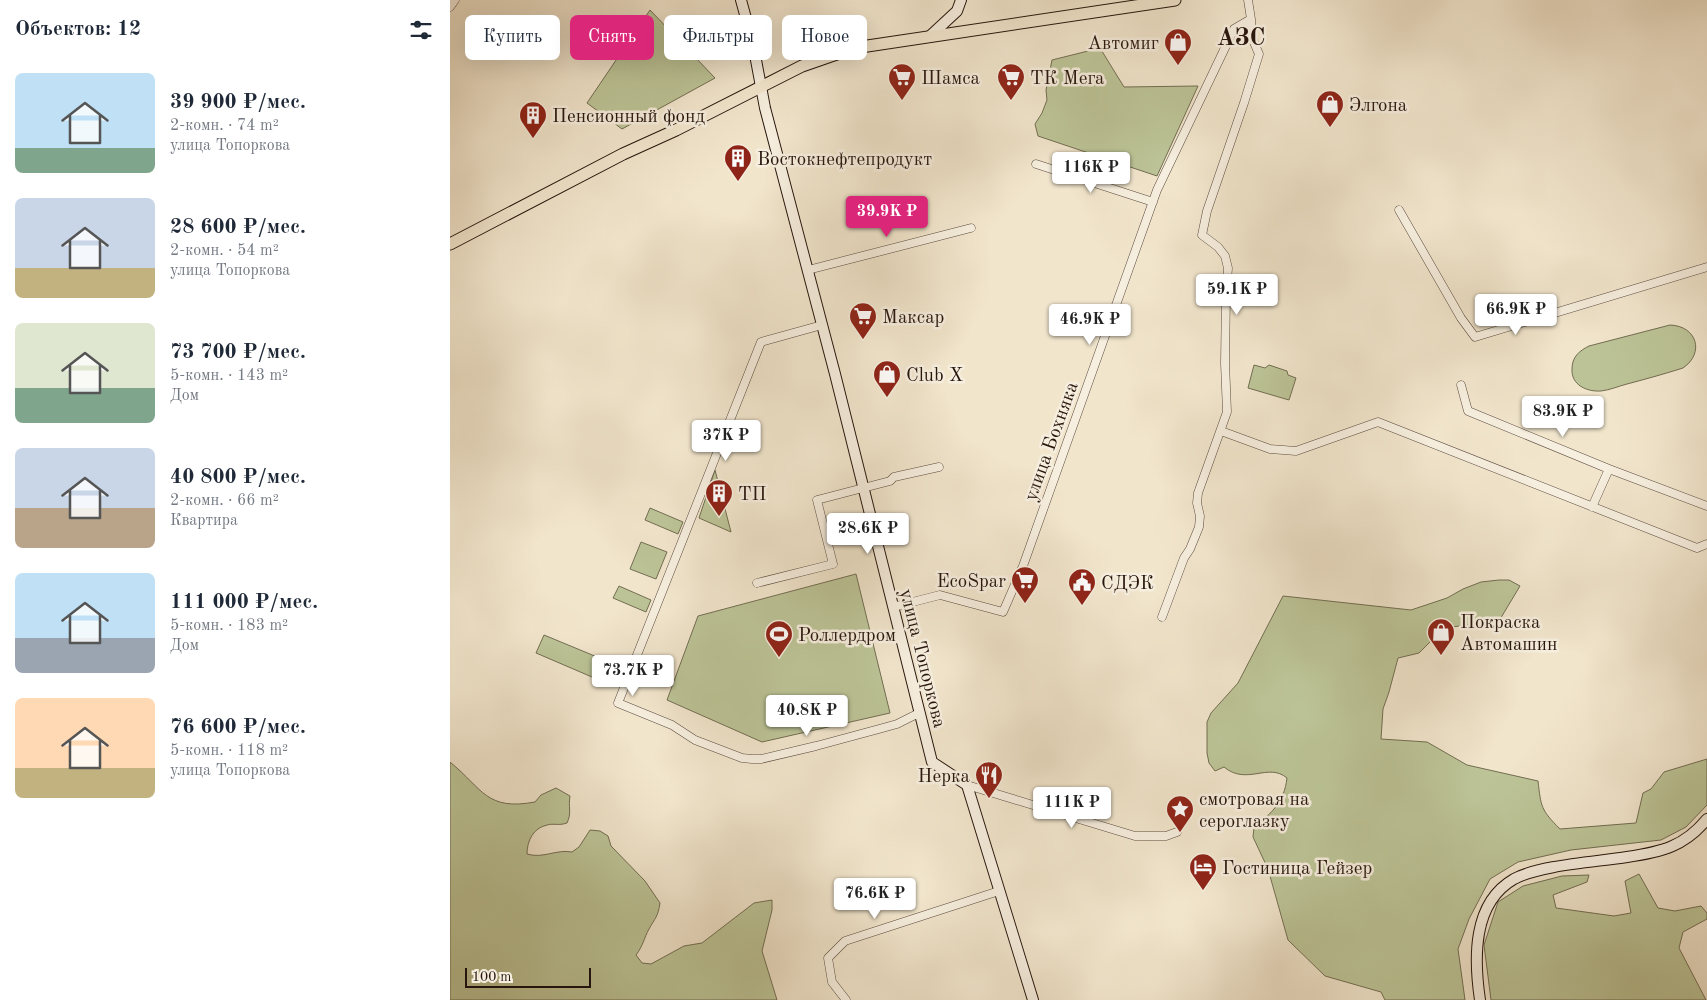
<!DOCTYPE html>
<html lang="ru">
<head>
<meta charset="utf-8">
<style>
  :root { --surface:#fff; --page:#f6f6f7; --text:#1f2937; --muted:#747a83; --accent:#db2777 }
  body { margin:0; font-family:"Old Standard TT",serif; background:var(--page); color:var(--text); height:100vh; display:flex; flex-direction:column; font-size:19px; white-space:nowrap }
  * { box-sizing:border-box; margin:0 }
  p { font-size:16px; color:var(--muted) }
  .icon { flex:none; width:28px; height:28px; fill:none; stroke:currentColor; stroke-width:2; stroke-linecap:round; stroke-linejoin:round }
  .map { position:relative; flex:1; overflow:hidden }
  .drawer { display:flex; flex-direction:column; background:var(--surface); width:450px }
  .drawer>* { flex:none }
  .guide { position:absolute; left:15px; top:15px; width:475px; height:45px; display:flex; gap:10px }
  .scale { position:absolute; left:15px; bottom:12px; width:126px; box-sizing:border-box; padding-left:5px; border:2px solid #28160e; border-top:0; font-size:14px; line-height:18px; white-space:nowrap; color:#28160e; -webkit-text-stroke:4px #f6eede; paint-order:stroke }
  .price { position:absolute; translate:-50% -42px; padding:0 11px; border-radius:5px; background:#fff; color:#222; font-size:16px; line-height:32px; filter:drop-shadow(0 1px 2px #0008) }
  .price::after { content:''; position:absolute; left:50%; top:30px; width:15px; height:11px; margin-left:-8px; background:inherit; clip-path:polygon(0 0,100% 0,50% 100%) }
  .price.selected { background:var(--accent); color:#fff }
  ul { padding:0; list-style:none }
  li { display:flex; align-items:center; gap:15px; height:125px; padding:0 15px }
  li span { display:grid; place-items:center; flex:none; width:140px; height:100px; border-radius:8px; color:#555 }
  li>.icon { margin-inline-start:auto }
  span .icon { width:60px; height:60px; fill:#fffc; stroke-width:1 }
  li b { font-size:21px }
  h2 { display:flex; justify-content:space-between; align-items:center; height:60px; padding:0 15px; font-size:21px }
  .tag { padding:0 18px; border-radius:8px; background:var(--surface); box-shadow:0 5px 20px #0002; font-size:18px; line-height:45px }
  .tag.selected { background:var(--accent); color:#fff }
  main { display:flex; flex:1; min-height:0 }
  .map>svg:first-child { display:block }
</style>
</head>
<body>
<main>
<section class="drawer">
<h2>Объектов: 12<svg class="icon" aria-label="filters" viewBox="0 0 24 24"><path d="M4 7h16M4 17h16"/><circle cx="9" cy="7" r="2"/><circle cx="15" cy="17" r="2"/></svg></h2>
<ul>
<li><span style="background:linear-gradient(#bfe0f5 75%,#7fa58c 0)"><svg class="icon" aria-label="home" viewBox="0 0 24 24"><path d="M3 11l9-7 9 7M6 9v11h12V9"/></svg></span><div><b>39 900 ₽/мес.</b><p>2-комн. · 74 m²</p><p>улица Топоркова</p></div></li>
<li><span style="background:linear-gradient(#c9d6e8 70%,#c2b280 0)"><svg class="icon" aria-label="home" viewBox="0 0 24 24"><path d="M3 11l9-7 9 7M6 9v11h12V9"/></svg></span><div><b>28 600 ₽/мес.</b><p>2-комн. · 54 m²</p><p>улица Топоркова</p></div></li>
<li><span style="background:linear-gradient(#dfe7d0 65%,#7fa58c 0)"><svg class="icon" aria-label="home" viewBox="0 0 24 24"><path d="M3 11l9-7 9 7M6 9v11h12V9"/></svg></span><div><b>73 700 ₽/мес.</b><p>5-комн. · 143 m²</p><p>Дом</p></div></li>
<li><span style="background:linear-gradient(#c9d6e8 60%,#b9a48a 0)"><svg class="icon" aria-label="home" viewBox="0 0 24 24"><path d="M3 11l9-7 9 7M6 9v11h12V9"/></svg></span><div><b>40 800 ₽/мес.</b><p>2-комн. · 66 m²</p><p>Квартира</p></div></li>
<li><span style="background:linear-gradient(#bfe0f5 65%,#9aa5b1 0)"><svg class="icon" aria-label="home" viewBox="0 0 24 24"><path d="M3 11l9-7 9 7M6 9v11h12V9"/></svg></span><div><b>111 000 ₽/мес.</b><p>5-комн. · 183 m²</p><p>Дом</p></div></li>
<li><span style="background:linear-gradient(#ffd9b3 70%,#c2b280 0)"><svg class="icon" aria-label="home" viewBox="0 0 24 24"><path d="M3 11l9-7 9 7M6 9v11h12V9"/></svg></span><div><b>76 600 ₽/мес.</b><p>5-комн. · 118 m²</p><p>улица Топоркова</p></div></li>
</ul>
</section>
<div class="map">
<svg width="1257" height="1000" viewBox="0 0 1257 1000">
  <rect width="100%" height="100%" fill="#f1e5cc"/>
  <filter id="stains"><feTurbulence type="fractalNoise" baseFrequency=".004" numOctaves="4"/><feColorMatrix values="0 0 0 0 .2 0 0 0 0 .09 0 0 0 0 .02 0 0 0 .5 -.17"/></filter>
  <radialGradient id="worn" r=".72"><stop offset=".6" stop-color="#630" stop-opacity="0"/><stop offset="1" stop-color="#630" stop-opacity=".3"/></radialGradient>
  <path fill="#bcc497" stroke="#726d52" d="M 200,10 L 265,78 L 172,129 L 137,103 Z
    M 650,48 L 674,87 L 748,86 L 707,176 L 588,136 L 585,124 L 592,113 L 597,100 L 596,90 L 602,60 Z
    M 1220,325 C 1247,326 1255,353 1233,368 C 1214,374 1196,379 1177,384 C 1169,386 1160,390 1151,391 C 1137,392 1121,385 1122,369 C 1122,357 1129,351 1139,346 Z
    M 804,365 L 815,368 L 819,365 L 837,371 L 838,375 L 846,378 L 839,400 L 798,388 Z
    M 265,470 L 281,532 L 249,518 Z
    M 200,508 L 233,522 L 228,534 L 195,520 Z
    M 191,542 L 217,552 L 206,579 L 180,569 Z
    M 406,574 L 440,713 L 312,742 L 217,700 L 248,616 Z
    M 1049,580 L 1059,580 L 1070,586 L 1049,621 L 994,628 L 969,653 L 948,658 L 939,692 L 933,709 L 931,739 L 977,742 L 1017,765 L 1088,781 C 1091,807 1091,810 1110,829 L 1186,823 L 1193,793 L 1201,789 L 1214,772 L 1257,759 L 1257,805 L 1236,827 L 1211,840 L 1121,850 L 1068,862 L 1040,879 L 1019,919 L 1008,949 L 1015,1000 L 935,1000 L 931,992 L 875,976 L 838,940 L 818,869 L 803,837 L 804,828 C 822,812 834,803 837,778 C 818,762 797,786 774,767 L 765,771 L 759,763 L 757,753 L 757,722 L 761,713 L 788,683 L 833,596 L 961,610 L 997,598 L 1013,589 L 1031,582 Z
    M 169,586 L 201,600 L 196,612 L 163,598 Z
    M 94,635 L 164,664 L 156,683 L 86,653 Z
    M 0,762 C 33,789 36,811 85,802 L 91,795 L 106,788 L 120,796 C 118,807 122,813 117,823 C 108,826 104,823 97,825 C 83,828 77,841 77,854 C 93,859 106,849 122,852 L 129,847 L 140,830 L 150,831 L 158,836 L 161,846 L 195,881 L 210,903 C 208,917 205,918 199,929 C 194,938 193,946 186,955 L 192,963 L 201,964 L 234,946 L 252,943 L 304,903 L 322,900 L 322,910 L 312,951 L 327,1000 L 0,1000 Z
    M 1189,874 L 1208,908 L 1225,911 L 1251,906 L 1257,913 L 1257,919 L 1233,932 L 1229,948 L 1256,1000 L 1041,1000 L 1034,945 L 1048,902 L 1073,886 L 1112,876 L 1139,875 L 1137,882 L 1103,895 L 1106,908 L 1164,916 L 1181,913 L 1175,881 Z"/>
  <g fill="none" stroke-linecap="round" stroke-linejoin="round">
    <g stroke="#5a4a3e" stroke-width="9">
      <path id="minor" d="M 0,7 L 5,0
        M 586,164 L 703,202
        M 949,210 L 1011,318 L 1025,337 L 1257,267
        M 358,270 L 521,228
        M 372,325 L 311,342 L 168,703 L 222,725 L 245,740 L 292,758 L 302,759 L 311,759 L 366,746 L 429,729 L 447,724 L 469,713
        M 1011,385 L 1018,411 L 1159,469 L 1142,507
        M 771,431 L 820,449 L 846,451 L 928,422 L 1247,548 L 1257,544
        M 1159,469 L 1257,506
        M 307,583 L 383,564 L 367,500 L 440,481 L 444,477 L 489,467
        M 443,607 L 490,595 L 553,612 L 573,566 L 707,190 L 784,29 L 801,19 L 798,0
        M 712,617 L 734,558 L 740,549 L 749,527 L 750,516 L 747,503 L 748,493 L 777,412 L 775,363 L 776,294 L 778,268 L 775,256 L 768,247 L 752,235 L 757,211 L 794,103 L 809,54 L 802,38 L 801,19
        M 517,785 L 685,836 L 716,836 L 727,832
        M 396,1000 L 382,982 L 378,958 L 395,941 L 549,891"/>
    </g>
    <g stroke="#28160e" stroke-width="12">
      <path id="secondary" d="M 291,0 L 303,44 L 315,108 L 385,374 L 482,762 L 517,785 L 583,1000
        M 479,37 L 507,11 L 511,0
        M 1030,1000 C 1024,959 1022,903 1064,879 C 1090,865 1146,862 1177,857 C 1211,852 1234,847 1257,819"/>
    </g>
    <g stroke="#28160e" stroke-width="13">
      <path id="primary" d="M 0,244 L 173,154 L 226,130 L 352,66 L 404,48 L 725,0"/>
    </g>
    <use href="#minor" stroke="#f6eede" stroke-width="8"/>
    <use href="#secondary" stroke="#f6eede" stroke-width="10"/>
    <use href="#primary" stroke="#f1e5cc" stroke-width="11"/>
  </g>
  <defs>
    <g id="shop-pin" transform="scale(1.4375)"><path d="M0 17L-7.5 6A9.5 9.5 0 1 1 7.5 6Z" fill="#8f2418" stroke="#f6eede"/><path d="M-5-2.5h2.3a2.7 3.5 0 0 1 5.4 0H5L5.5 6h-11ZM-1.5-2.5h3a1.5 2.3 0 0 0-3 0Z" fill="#fff"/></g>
    <g id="supermarket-pin" transform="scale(1.4375)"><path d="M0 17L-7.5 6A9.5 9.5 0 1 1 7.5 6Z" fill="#8f2418" stroke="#f6eede"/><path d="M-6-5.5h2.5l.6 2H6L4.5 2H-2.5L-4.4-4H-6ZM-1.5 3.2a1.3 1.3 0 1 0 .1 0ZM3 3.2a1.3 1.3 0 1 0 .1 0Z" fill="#fff"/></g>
    <g id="building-pin" transform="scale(1.4375)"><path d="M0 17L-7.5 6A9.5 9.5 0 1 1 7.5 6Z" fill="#8f2418" stroke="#f6eede"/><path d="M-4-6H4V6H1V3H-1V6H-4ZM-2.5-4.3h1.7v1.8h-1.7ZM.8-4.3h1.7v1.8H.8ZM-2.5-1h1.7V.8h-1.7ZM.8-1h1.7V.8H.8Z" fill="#fff"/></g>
    <g id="civic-pin" transform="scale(1.4375)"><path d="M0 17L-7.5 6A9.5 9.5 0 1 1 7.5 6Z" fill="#8f2418" stroke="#f6eede"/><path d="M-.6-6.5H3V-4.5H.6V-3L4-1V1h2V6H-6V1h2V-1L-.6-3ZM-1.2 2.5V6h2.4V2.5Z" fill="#fff"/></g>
    <g id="stadium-pin" transform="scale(1.4375)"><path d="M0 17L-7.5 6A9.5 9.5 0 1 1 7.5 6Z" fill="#8f2418" stroke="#f6eede"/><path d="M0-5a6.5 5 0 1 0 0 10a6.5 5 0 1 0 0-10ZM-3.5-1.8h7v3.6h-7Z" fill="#fff"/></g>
    <g id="restaurant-pin" transform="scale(1.4375)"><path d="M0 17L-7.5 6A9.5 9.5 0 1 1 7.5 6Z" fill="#8f2418" stroke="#f6eede"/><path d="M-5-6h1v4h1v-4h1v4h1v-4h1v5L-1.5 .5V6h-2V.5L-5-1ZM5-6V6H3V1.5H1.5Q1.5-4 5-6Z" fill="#fff"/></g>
    <g id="sight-pin" transform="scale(1.4375)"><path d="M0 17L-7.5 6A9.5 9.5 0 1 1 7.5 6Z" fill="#8f2418" stroke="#f6eede"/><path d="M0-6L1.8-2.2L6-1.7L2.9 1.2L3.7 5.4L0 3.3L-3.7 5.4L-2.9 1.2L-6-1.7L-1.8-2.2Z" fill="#fff"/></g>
    <g id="hotel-pin" transform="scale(1.4375)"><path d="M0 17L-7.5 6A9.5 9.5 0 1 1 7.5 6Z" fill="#8f2418" stroke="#f6eede"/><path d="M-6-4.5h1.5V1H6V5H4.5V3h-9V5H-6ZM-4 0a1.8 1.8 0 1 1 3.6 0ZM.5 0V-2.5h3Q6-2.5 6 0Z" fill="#fff"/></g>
  </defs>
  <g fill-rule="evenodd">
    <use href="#shop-pin" x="728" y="42"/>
    <use href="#supermarket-pin" x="452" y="77"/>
    <use href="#supermarket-pin" x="561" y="77"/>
    <use href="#shop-pin" x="880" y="104"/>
    <use href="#building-pin" x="83" y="115"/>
    <use href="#building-pin" x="288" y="158"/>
    <use href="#supermarket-pin" x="413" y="316"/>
    <use href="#shop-pin" x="437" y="374"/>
    <use href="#building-pin" x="269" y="493"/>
    <use href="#supermarket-pin" x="575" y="580"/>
    <use href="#civic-pin" x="632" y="582"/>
    <use href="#shop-pin" x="991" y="632"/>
    <use href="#stadium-pin" x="329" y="634"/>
    <use href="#restaurant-pin" x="539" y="775"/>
    <use href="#sight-pin" x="730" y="809"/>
    <use href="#hotel-pin" x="753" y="867"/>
  </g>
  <g text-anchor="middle" stroke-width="5" stroke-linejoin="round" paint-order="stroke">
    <g font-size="19" fill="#28160e" stroke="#f6eede" text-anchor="start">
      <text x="709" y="49" text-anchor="end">Автомиг</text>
      <text x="471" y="84">Шамса</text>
      <text x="580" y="84">ТК Мега</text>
      <text x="899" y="111">Элгона</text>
      <text x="102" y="122">Пенсионный фонд</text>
      <text x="307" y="165">Востокнефтепродукт</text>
      <text x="432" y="323">Максар</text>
      <text x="456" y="381">Club X</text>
      <text x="288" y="500">ТП</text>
      <text x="556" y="587" text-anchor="end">EcoSpar</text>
      <text x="651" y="589">СДЭК</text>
      <text x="1010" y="628">Покраска<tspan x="1010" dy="22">Автомашин</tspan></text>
      <text x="348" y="641">Роллердром</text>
      <text x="520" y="782" text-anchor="end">Нерка</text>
      <text x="749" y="805">смотровая на<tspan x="749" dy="22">сероглазку</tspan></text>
      <text x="772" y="874">Гостиница Гейзер</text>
    </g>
    <g font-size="19" fill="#28160e" stroke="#f6eede">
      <text transform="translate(600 441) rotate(-70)" y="7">улица Бохняка</text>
      <text transform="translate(474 658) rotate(76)" y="7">улица Топоркова</text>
    </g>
    <g font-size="24" font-weight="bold" fill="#28160e" stroke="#f6eede">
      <text x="791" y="45">АЗС</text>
    </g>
  </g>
  <rect width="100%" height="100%" filter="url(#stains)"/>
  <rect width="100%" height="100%" fill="url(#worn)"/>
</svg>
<div class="scale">100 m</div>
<b class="price" style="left:641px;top:194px">116K ₽</b>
<b class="price selected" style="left:437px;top:238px">39.9K ₽</b>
<b class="price" style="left:787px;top:316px">59.1K ₽</b>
<b class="price" style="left:1066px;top:336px">66.9K ₽</b>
<b class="price" style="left:640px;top:346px">46.9K ₽</b>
<b class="price" style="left:1113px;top:438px">83.9K ₽</b>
<b class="price" style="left:276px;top:462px">37K ₽</b>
<b class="price" style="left:418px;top:555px">28.6K ₽</b>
<b class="price" style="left:183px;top:697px">73.7K ₽</b>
<b class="price" style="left:357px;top:737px">40.8K ₽</b>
<b class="price" style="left:622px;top:829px">111K ₽</b>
<b class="price" style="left:425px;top:920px">76.6K ₽</b>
<div class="guide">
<a class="tag">Купить</a>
<a class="tag selected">Снять</a>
<a class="tag">Фильтры</a>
<a class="tag">Новое</a>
</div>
</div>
</main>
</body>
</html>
